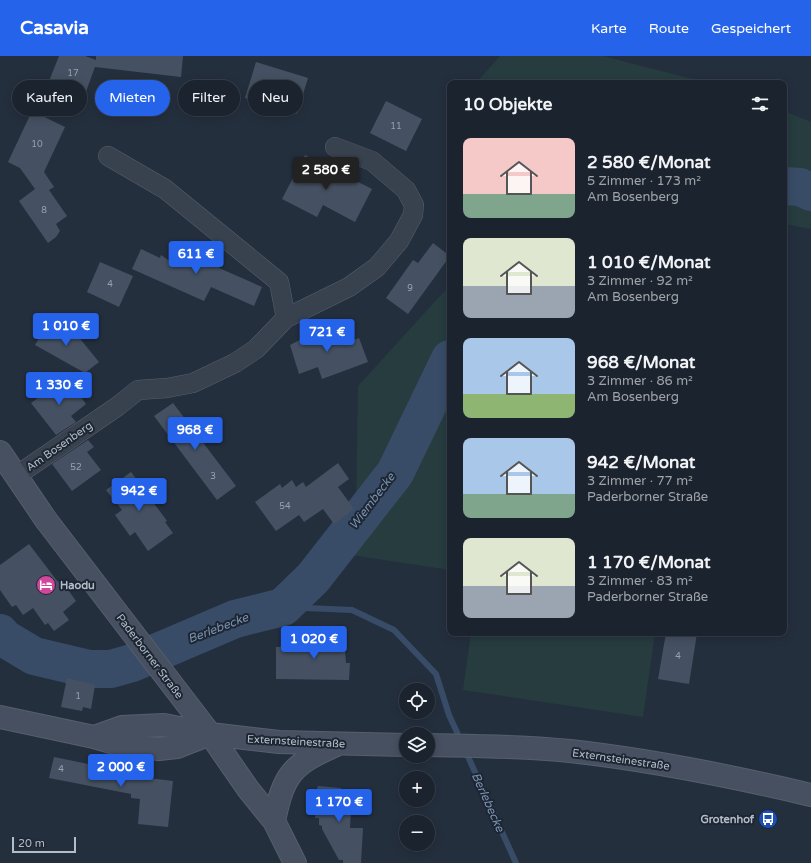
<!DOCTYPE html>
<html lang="de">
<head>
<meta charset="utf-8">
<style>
  :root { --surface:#1b232e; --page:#242b36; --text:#f1f3f6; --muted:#a0a4aa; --line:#39404a; --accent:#2563eb }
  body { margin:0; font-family:"Varela Round",sans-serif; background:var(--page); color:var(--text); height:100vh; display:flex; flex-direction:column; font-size:15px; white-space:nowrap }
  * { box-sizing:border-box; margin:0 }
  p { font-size:13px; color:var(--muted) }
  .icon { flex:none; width:22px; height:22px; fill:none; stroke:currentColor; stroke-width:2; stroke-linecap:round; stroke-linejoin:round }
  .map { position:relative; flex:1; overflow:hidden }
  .drawer { position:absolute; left:447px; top:24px; width:340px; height:556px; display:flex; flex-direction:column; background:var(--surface); border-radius:8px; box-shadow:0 2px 10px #0003,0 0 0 1px var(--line) }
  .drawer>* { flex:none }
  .top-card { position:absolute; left:12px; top:24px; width:375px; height:36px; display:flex; gap:8px }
  .buttons { position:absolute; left:399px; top:627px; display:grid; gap:8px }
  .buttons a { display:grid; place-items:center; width:36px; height:36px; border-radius:50%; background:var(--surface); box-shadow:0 2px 10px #0003,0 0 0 1px var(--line); font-size:20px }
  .scale { position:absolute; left:12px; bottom:10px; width:64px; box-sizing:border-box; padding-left:4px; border:2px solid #b4bcc9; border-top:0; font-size:11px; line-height:14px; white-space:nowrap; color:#b4bcc9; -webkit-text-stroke:3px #1d2633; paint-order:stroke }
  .price { position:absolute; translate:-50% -34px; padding:0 9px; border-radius:4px; background:var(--accent); color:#fff; font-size:13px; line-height:26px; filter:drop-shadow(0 1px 2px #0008) }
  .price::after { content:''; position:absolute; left:50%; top:24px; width:12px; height:9px; margin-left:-6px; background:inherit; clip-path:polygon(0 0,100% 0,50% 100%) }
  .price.active { background:#222; color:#fff }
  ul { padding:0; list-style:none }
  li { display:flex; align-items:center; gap:12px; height:100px; padding:0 16px }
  li span { display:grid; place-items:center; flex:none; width:112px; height:80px; border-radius:8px; color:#555 }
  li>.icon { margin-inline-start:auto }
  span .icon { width:48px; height:48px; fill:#fffc; stroke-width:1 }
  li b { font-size:17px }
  h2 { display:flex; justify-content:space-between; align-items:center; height:48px; padding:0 16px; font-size:17px }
  .tag { padding:0 14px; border-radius:18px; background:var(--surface); box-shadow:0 2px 10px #0003,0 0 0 1px var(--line); font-size:14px; line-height:36px }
  .tag.active { background:var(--accent); color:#fff }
  header { display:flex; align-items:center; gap:24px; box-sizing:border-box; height:56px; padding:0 20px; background:var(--accent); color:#fff }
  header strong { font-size:19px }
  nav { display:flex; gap:22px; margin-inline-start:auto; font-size:14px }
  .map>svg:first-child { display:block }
</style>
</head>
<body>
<header>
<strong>Casavia</strong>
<nav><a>Karte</a><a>Route</a><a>Gespeichert</a></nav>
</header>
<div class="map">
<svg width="811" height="807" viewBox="0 0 811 807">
  <rect width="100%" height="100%" fill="#242f3e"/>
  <path fill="#263c3f" d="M 500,0 L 603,0 L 708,27 L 476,27 Z
    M 784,55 L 811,66 L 811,173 L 784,168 Z
    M 450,229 L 450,514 L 318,494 L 356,455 L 358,330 Z
    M 471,577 L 655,577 L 643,661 L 463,634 Z"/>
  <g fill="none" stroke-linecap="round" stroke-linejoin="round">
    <path stroke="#394c67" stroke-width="6" d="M 283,551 L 352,554 L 394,574 L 436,618 L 449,659 L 461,685
      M 465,694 L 516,807"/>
    <path stroke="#394c67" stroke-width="38" d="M 784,130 L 800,131 L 811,136
      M 0,577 L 4,582 L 34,600 L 89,613 L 111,613 L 132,607 L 235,563 L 283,551 L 313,522 L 395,417 L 450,303"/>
  </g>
  <path fill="#455162" d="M 59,0 L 85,0 L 96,4 L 96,0 L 183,0 L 181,21 L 95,11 L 83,44 L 47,30 Z
    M 256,6 L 308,22 L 297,58 L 245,42 Z
    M 386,45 L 422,63 L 406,95 L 370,77 Z
    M 32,55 L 65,71 L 44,116 L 54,131 L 49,134 L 67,160 L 56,168 L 60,175 L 56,181 L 48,187 L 19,145 L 35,133 L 20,112 L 8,106 Z
    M 305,99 L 372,133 L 355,166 L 323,149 L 317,161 L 282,143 Z
    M 179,187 L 222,206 L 219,212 L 262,231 L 254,250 L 211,231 L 204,245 L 132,213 L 141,193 L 160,202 L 161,199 L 171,206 Z
    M 433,187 L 450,200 L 408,258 L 386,242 L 413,204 L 418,207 Z
    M 100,206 L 133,220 L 119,251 L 87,236 Z
    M 49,264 L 77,279 L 99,306 L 85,317 L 35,289 Z
    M 331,268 L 339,289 L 359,282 L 368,306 L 322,323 L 318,311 L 299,318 L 290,289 Z
    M 66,321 L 86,348 L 71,360 L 76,366 L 56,379 L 31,347 Z
    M 173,347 L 236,430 L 217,444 L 154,360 Z
    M 88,384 L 94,391 L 87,396 L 101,414 L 72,435 L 52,408 Z
    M 338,407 L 349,423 L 338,431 L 354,453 L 334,468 L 323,453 L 304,466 L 299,459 L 276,475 L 255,446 L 280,428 L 282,432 L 292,424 L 296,431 L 303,426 L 306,431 Z
    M 131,416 L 167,465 L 165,466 L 173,477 L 148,495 L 135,476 L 130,480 L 115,459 L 122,454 L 106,434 Z
    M 29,488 L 58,526 L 61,524 L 76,545 L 63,556 L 69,564 L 54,575 L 48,567 L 45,569 L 33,552 L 23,559 L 16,549 L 12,551 L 0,534 L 0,509 Z
    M 314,576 L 332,577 L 332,582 L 344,582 L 346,607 L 350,607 L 349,624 L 276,623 L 276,591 L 313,589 Z
    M 666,577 L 697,577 L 689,628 L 658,623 Z
    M 67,622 L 95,629 L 91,653 L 83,651 L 82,655 L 61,651 Z
    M 54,701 L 108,712 L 107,717 L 173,725 L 168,771 L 138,768 L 140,743 L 131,742 L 131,738 L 49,722 Z
    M 318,730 L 341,732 L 341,736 L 352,736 L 350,772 L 363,772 L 361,807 L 343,807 L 343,804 L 339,804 L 322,773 L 322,770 L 319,769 L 319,762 L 315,762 L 316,755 L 311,751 Z"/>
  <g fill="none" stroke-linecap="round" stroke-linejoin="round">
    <g stroke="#565f6c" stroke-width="20">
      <path id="street" d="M 108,100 L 165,133 L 279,226 L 286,262
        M 16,420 L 118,350 L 138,334 L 167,332 L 193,327 L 235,307 L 256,293 L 286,262 L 349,231 L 377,211 L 399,185 L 413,159 L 414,149 L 406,134 L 372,105 L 335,91"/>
    </g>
    <g stroke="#565f6c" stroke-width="24">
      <path id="secondary" d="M 0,396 L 46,464 L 210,678 L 248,733 L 274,765 L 295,807
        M 0,661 L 94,681 L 124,690 L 159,693 L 177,691 L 210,678
        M 94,681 L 122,671 L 164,669 L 210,678 L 279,686 L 406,689
        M 428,689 C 475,690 523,690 570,695 C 651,704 731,720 811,739
        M 274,765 C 284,717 292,709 336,689"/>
    </g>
    <use href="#street" stroke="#38414e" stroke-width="19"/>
    <use href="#secondary" stroke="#465061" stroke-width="22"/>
  </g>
  <defs>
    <g id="hotel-disc" transform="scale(1)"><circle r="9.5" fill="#d1479c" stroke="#1d2633"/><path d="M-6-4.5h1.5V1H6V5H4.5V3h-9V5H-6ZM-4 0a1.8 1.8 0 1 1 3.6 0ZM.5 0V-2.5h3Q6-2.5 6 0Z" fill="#fff"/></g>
    <g id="bus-disc" transform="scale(1)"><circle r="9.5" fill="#1a4fb4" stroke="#1d2633"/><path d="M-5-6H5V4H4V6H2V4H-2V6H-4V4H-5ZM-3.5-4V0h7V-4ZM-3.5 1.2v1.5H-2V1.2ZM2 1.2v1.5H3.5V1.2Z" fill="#fff"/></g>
  </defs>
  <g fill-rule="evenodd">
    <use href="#hotel-disc" x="46" y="529"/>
    <use href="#bus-disc" x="768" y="763"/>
  </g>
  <g text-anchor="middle" stroke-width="4" stroke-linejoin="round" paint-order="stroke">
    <g font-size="9" fill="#98a1af">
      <text x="73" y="20">17</text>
      <text x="396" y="73">11</text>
      <text x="37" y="91">10</text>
      <text x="44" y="157">8</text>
      <text x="110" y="231">4</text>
      <text x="410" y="235">9</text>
      <text x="76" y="414">52</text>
      <text x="213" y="423">3</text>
      <text x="285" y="453">54</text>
      <text x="678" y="603">4</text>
      <text x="78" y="643">1</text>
      <text x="61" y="716">4</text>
    </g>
    <g font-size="11" fill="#b4bcc9" stroke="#1d2633">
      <text transform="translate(59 390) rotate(-35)" y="4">Am Bosenberg</text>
      <text transform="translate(150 600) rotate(53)" y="4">Paderborner Straße</text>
      <text transform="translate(296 685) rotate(3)" y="4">Externsteinestraße</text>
      <text transform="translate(621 703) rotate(8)" y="4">Externsteinestraße</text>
    </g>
    <g font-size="11" font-weight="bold" fill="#b4bcc9" stroke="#1d2633" text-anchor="start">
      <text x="60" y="533">Haodu</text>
      <text x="754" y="767" text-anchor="end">Grotenhof</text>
    </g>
    <g font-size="12" font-style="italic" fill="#7c92b1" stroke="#1d2633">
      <text transform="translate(372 445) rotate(-53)" y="4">Wiembecke</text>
      <text transform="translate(218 572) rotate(-21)" y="4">Berlebecke</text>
      <text transform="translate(488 746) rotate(66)" y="4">Berlebecke</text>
    </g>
  </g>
</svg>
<div class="buttons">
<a><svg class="icon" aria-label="locate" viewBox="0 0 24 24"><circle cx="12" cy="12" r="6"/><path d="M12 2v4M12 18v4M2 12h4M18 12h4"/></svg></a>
<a><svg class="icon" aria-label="layers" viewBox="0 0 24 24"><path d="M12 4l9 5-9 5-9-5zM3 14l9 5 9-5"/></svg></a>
<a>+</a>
<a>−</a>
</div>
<div class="scale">20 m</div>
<b class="price active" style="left:326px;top:135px">2 580 €</b>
<b class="price" style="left:196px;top:219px">611 €</b>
<b class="price" style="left:66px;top:291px">1 010 €</b>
<b class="price" style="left:327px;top:297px">721 €</b>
<b class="price" style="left:59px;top:350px">1 330 €</b>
<b class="price" style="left:195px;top:395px">968 €</b>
<b class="price" style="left:139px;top:456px">942 €</b>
<b class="price" style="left:314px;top:604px">1 020 €</b>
<b class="price" style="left:121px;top:732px">2 000 €</b>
<b class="price" style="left:339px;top:767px">1 170 €</b>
<div class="top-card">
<a class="tag">Kaufen</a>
<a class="tag active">Mieten</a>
<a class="tag">Filter</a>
<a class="tag">Neu</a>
</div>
<section class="drawer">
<h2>10 Objekte<svg class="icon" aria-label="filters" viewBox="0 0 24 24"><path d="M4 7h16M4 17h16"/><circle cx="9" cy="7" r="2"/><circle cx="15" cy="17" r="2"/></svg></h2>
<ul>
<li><span style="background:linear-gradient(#f6c9c9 70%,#7fa58c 0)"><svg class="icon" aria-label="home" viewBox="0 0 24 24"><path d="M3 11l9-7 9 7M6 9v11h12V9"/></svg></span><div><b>2 580 €/Monat</b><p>5 Zimmer · 173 m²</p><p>Am Bosenberg</p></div></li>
<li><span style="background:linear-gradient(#dfe7d0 60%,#9aa5b1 0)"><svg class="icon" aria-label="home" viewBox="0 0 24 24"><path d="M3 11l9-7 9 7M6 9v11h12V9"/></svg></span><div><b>1 010 €/Monat</b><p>3 Zimmer · 92 m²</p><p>Am Bosenberg</p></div></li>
<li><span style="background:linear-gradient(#a9c7e8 70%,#8fb573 0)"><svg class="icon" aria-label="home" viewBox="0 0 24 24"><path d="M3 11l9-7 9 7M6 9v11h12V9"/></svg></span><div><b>968 €/Monat</b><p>3 Zimmer · 86 m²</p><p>Am Bosenberg</p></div></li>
<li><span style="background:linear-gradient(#a9c7e8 70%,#7fa58c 0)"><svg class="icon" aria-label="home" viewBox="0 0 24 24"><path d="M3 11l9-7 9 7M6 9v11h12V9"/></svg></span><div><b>942 €/Monat</b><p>3 Zimmer · 77 m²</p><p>Paderborner Straße</p></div></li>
<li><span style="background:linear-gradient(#dfe7d0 60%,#9aa5b1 0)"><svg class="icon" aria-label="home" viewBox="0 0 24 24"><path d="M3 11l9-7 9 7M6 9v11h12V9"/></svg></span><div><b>1 170 €/Monat</b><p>3 Zimmer · 83 m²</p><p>Paderborner Straße</p></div></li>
</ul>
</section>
</div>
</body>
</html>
